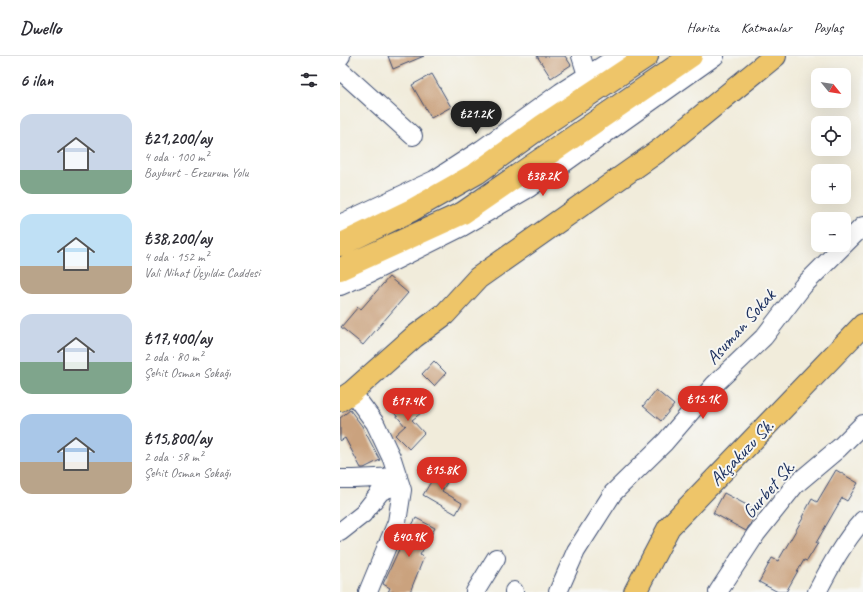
<!DOCTYPE html>
<html lang="tr">
<head>
<meta charset="utf-8">
<style>
  :root { --surface:#fff; --page:#f2f2f3; --text:#2b2b33; --muted:#7c7c81; --line:#e1e1e2; --accent:#d93025 }
  body { margin:0; font-family:Caveat,sans-serif; background:var(--page); color:var(--text); height:100vh; display:flex; flex-direction:column; font-size:15px; white-space:nowrap }
  * { box-sizing:border-box; margin:0 }
  p { font-size:13px; color:var(--muted) }
  .icon { flex:none; width:22px; height:22px; fill:none; stroke:currentColor; stroke-width:2; stroke-linecap:round; stroke-linejoin:round }
  .map { position:relative; flex:1; overflow:hidden }
  .panel { display:flex; flex-direction:column; background:var(--surface); width:340px }
  .panel>* { flex:none }
  .needle { width:26px; rotate:120deg }
  .buttons { position:absolute; left:471px; top:12px; display:grid; gap:8px }
  .buttons a { display:grid; place-items:center; width:40px; height:40px; border-radius:8px; background:var(--surface); box-shadow:0 4px 16px #0002; font-size:20px }
  .price { position:absolute; translate:-50% -34px; padding:0 9px; border-radius:14px; background:var(--accent); color:#fff; font-size:13px; line-height:26px; filter:drop-shadow(0 1px 2px #0008) }
  .price::after { content:''; position:absolute; left:50%; top:24px; width:12px; height:9px; margin-left:-6px; background:inherit; clip-path:polygon(0 0,100% 0,50% 100%) }
  .price.selected { background:#222; color:#fff }
  ul { padding:0; list-style:none }
  li { display:flex; align-items:center; gap:12px; height:100px; padding:0 20px }
  li span { display:grid; place-items:center; flex:none; width:112px; height:80px; border-radius:12px; color:#555 }
  li>.icon { margin-inline-start:auto }
  span .icon { width:48px; height:48px; fill:#fffc; stroke-width:1 }
  li b { font-size:17px }
  h2 { display:flex; justify-content:space-between; align-items:center; height:48px; padding:0 20px; font-size:17px }
  header { display:flex; align-items:center; gap:24px; box-sizing:border-box; height:56px; padding:0 20px; background:var(--surface); border-bottom:1px solid var(--line) }
  header strong { font-size:19px }
  nav { display:flex; gap:22px; margin-inline-start:auto; font-size:14px }
  main { display:flex; flex:1; min-height:0 }
  .map>svg:first-child { display:block }
</style>
</head>
<body>
<header>
<strong>Dwello</strong>
<nav><a>Harita</a><a>Katmanlar</a><a>Paylaş</a></nav>
</header>
<main>
<section class="panel">
<h2>6 ilan<svg class="icon" aria-label="filters" viewBox="0 0 24 24"><path d="M4 7h16M4 17h16"/><circle cx="9" cy="7" r="2"/><circle cx="15" cy="17" r="2"/></svg></h2>
<ul>
<li><span style="background:linear-gradient(#c9d6e8 70%,#7fa58c 0)"><svg class="icon" aria-label="home" viewBox="0 0 24 24"><path d="M3 11l9-7 9 7M6 9v11h12V9"/></svg></span><div><b>₺21,200/ay</b><p>4 oda · 100 m²</p><p>Bayburt - Erzurum Yolu</p></div></li>
<li><span style="background:linear-gradient(#bfe0f5 65%,#b9a48a 0)"><svg class="icon" aria-label="home" viewBox="0 0 24 24"><path d="M3 11l9-7 9 7M6 9v11h12V9"/></svg></span><div><b>₺38,200/ay</b><p>4 oda · 152 m²</p><p>Vali Nihat Üçyıldız Caddesi</p></div></li>
<li><span style="background:linear-gradient(#c9d6e8 60%,#7fa58c 0)"><svg class="icon" aria-label="home" viewBox="0 0 24 24"><path d="M3 11l9-7 9 7M6 9v11h12V9"/></svg></span><div><b>₺17,400/ay</b><p>2 oda · 80 m²</p><p>Şehit Osman Sokağı</p></div></li>
<li><span style="background:linear-gradient(#a9c7e8 60%,#b9a48a 0)"><svg class="icon" aria-label="home" viewBox="0 0 24 24"><path d="M3 11l9-7 9 7M6 9v11h12V9"/></svg></span><div><b>₺15,800/ay</b><p>2 oda · 58 m²</p><p>Şehit Osman Sokağı</p></div></li>
</ul>
</section>
<div class="map">
<svg width="523" height="536" viewBox="0 0 523 536">
  <rect width="100%" height="100%" fill="#f6f6f2"/>
  <filter id="ink" filterUnits="userSpaceOnUse"><feTurbulence type="fractalNoise" baseFrequency=".025" numOctaves="2"/><feDisplacementMap in="SourceGraphic" scale="8" xChannelSelector="R" yChannelSelector="G"/><feConvolveMatrix kernelMatrix="1 2 1 2 8 2 1 2 1" color-interpolation-filters="sRGB"/></filter>
  <filter id="wash" filterUnits="userSpaceOnUse"><feTurbulence type="fractalNoise" baseFrequency=".012" numOctaves="4" result="noise"/><feDisplacementMap in="SourceGraphic" scale="16" xChannelSelector="R" yChannelSelector="G"/><feGaussianBlur stdDeviation="0.9" result="paint"/><feColorMatrix in="noise" values="0 0 0 0 0 0 0 0 0 0 0 0 0 0 0 0 0 1.4 0 .05"/><feComposite in="paint" operator="in"/></filter>
  <g filter="url(#wash)">
    <rect width="100%" height="100%" fill="#f1ecdb"/>
    <g id="blocks">
      <path fill="#caa27e" d="M 48,0 L 84,0 L 53,13 Z
        M 197,0 L 225,0 L 231,9 L 211,22 Z
        M 92,18 L 111,51 L 91,62 L 72,29 Z
        M 49,221 L 68,237 L 23,289 L 1,271 L 18,251 L 21,253 Z
        M 94,305 L 106,317 L 94,330 L 82,318 Z
        M 316,334 L 334,349 L 321,365 L 303,350 Z
        M 67,340 L 81,357 L 72,364 L 84,377 L 69,393 L 55,379 L 66,369 L 65,370 L 51,353 Z
        M 10,354 L 22,370 L 40,404 L 24,412 L 21,412 L 5,382 L 0,385 L 0,362 Z
        M 101,409 L 113,416 L 102,435 L 122,447 L 116,458 L 83,439 Z
        M 496,414 L 518,427 L 507,445 L 502,442 L 476,487 L 478,487 L 467,505 L 464,504 L 446,536 L 438,536 L 419,526 L 432,502 L 438,505 L 463,462 L 462,461 L 472,443 L 477,446 Z
        M 384,437 L 418,455 L 406,475 L 373,457 Z
        M 76,462 L 95,472 L 80,499 L 84,501 L 70,536 L 48,536 L 50,532 L 43,528 L 61,489 Z"/>
    </g>
  </g>
  <g filter="url(#ink)">
    <use href="#blocks" fill-opacity="0" stroke="#3b4b71" stroke-width="1"/>
    <g fill="none" stroke-linecap="round" stroke-linejoin="round">
      <g stroke="#3b4b71" stroke-width="20">
        <path id="minor" d="M 241,0 L 247,19
          M 0,1 L 1,0
          M 0,14 L 73,80
          M 0,168 L 94,124 L 142,93 L 221,36 L 278,0
          M 504,189 L 523,170
          M 0,230 L 30,217 L 122,171 L 189,132 L 375,0
          M 12,336 L 35,367 L 52,403 L 62,434 L 57,466 L 28,536
          M 0,423 L 14,423 L 58,421
          M 0,476 L 23,458 L 41,435 L 60,428
          M 135,536 L 156,502
          M 174,536 L 174,535
          M 218,536 L 236,495 L 273,437 L 325,386 L 374,329 L 424,281 L 463,230 L 504,189
          M 378,536 L 416,478 L 455,429 L 499,392 L 523,368
          M 477,536 C 490,511 504,485 523,464"/>
      </g>
      <g stroke="#3b4b71" stroke-width="24">
        <path id="major" d="M 0,344 L 12,336 L 74,281 L 105,258 L 138,222 L 321,93 L 435,0
          M 295,536 L 329,471 L 523,269"/>
      </g>
      <g stroke="#3b4b71" stroke-width="24">
        <path id="highway" d="M 0,189 L 72,154 L 137,117 L 202,70 L 307,0
          M 0,213 L 123,157 L 351,0"/>
      </g>
      <use href="#minor" stroke="#fff" stroke-width="18"/>
      <use href="#major" stroke="#eec569" stroke-width="22"/>
      <use href="#highway" stroke="#eec569" stroke-width="22"/>
    </g>
  </g>
  <g text-anchor="middle" stroke-width="4" stroke-linejoin="round" paint-order="stroke">
    <g font-size="19" fill="#1b2f5e" stroke="#f6f6f2">
      <text transform="translate(400 270) rotate(-48)" y="7">Asuman Sokak</text>
      <text transform="translate(401 396) rotate(-46)" y="7">Akçakuzu Sk.</text>
      <text transform="translate(428 433) rotate(-49)" y="7">Gurbet Sk.</text>
    </g>
  </g>
</svg>
<div class="buttons">
<a><svg class="needle" viewBox="-14 -14 28 28"><path d="M0-13l5 13h-10z" fill="#e53935"/><path d="M0 13l5-13h-10z" fill="#7c7c81"/></svg></a>
<a><svg class="icon" aria-label="locate" viewBox="0 0 24 24"><circle cx="12" cy="12" r="6"/><path d="M12 2v4M12 18v4M2 12h4M18 12h4"/></svg></a>
<a>+</a>
<a>−</a>
</div>
<b class="price selected" style="left:136px;top:79px">₺21.2K</b>
<b class="price" style="left:203px;top:141px">₺38.2K</b>
<b class="price" style="left:363px;top:364px">₺15.1K</b>
<b class="price" style="left:68px;top:366px">₺17.4K</b>
<b class="price" style="left:102px;top:435px">₺15.8K</b>
<b class="price" style="left:69px;top:502px">₺40.9K</b>
</div>
</main>
</body>
</html>
